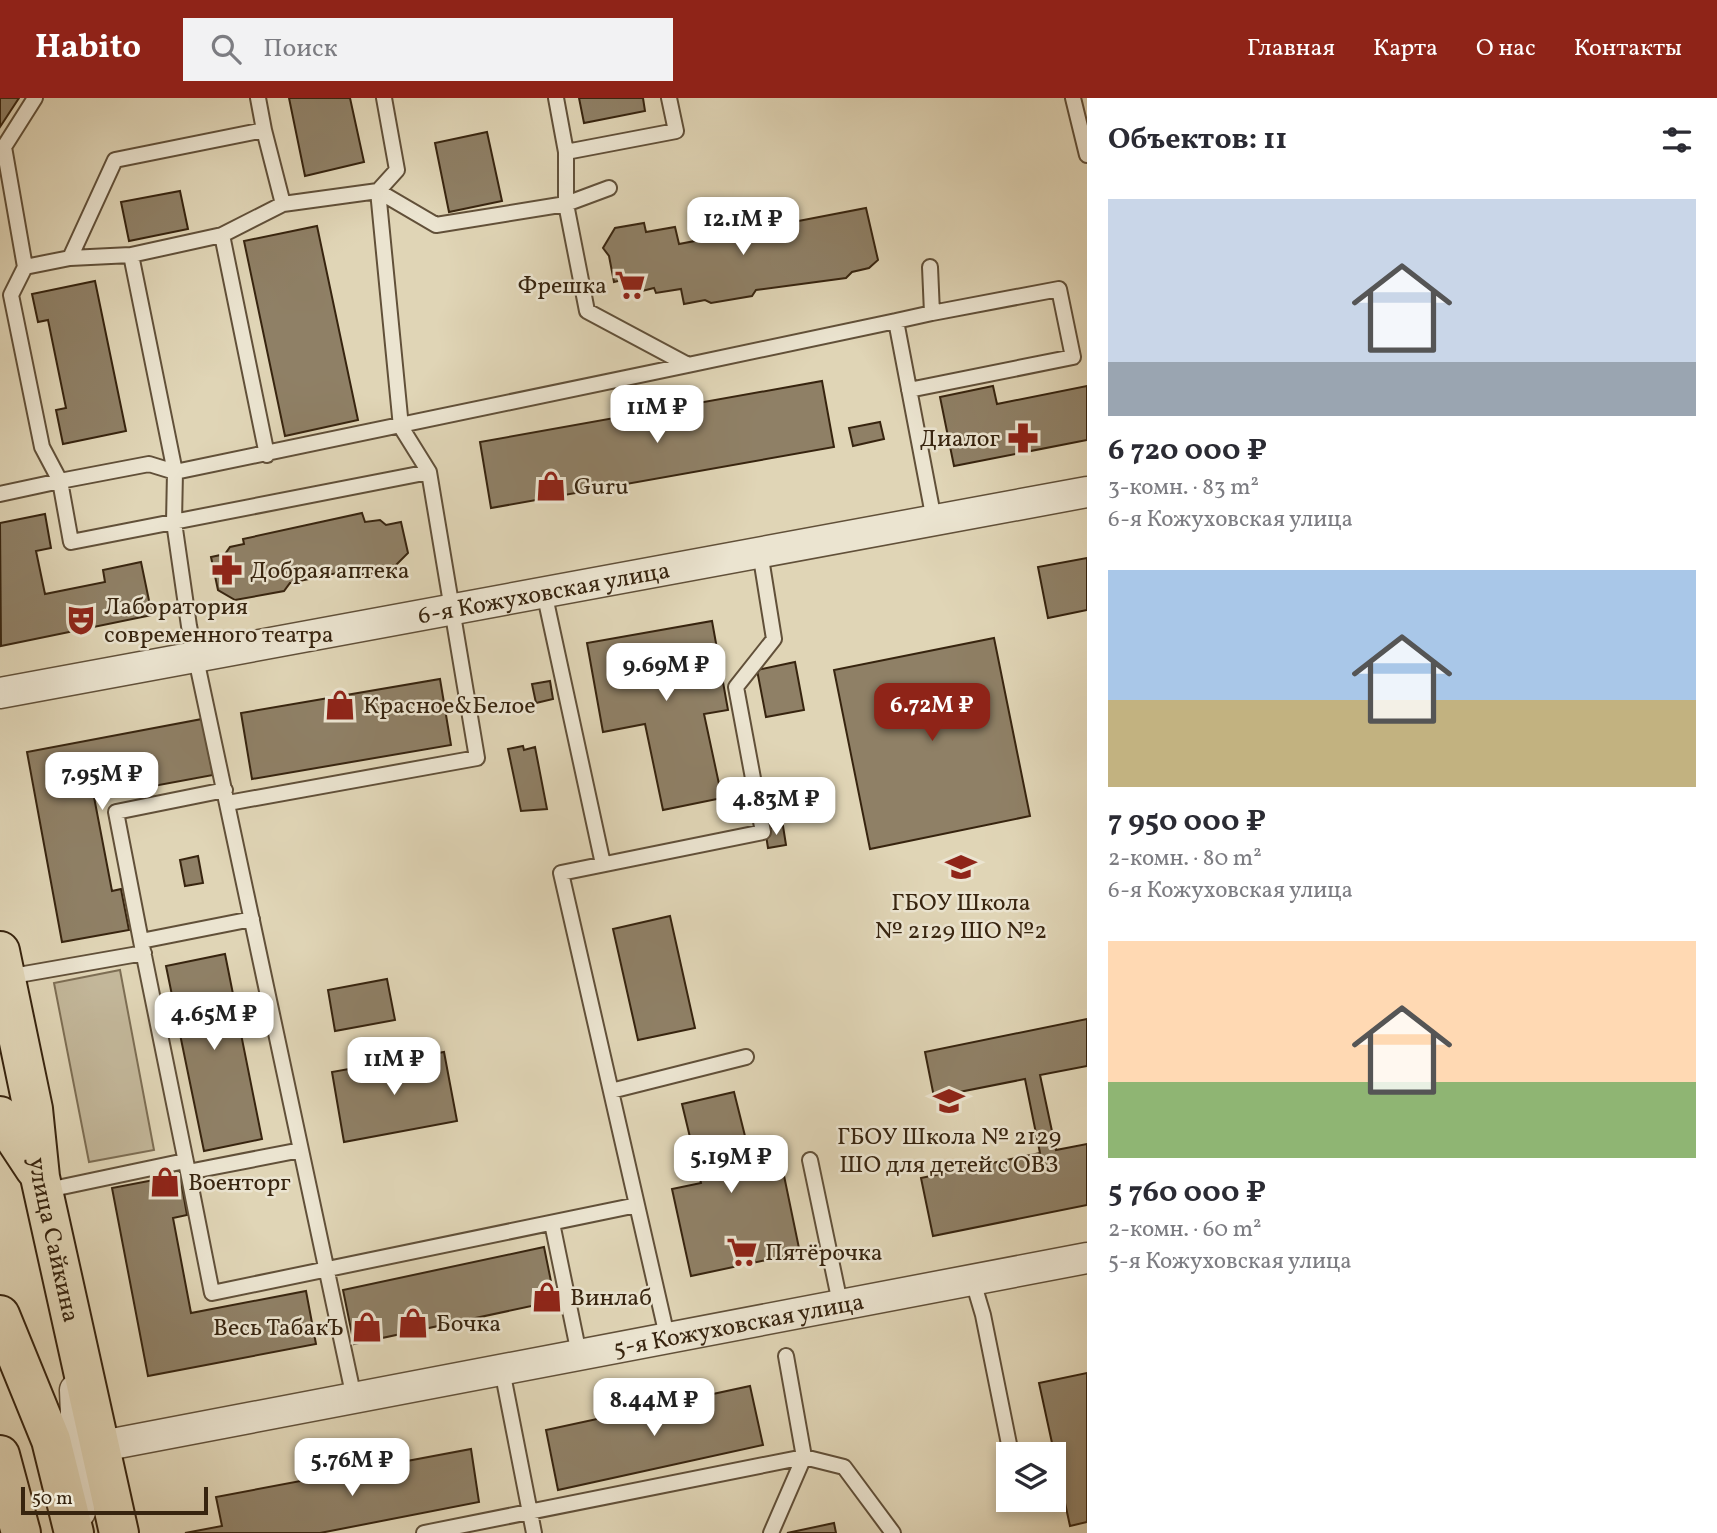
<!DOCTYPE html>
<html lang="ru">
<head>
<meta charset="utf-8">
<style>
  :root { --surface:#fff; --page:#f2f2f3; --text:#2b2b33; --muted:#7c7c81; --accent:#8f2418 }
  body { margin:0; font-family:Vollkorn,serif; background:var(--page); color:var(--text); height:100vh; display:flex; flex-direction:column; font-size:26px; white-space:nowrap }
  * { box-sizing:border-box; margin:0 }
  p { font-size:23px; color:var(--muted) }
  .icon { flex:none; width:38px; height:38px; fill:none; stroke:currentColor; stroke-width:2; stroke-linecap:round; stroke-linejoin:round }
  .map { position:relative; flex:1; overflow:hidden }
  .sheet { display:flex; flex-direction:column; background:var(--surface); width:630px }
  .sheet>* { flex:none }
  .controls { position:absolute; left:996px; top:1344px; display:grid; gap:14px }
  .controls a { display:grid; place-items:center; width:70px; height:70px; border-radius:0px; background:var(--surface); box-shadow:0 4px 10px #0003; font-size:35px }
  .scale { position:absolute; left:21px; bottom:18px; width:187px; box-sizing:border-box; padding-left:7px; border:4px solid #37240f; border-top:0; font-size:19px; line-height:24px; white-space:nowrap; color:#37240f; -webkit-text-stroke:5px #ebe4d0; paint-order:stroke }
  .price { position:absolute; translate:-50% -60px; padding:0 16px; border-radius:14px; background:#fff; color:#222; font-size:23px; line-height:46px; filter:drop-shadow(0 2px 4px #0008) }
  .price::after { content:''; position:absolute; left:50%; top:42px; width:21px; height:16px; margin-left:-10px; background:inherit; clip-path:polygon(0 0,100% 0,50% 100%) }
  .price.on { background:var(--accent); color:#fff }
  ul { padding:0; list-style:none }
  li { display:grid; align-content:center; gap:14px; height:371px; padding:0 21px }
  li span { display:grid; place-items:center; height:217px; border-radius:0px; color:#555 }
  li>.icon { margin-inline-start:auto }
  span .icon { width:126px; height:126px; fill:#fffc; stroke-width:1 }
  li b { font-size:30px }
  h2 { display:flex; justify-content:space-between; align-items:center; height:84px; padding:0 21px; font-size:30px }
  header { display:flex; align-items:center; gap:42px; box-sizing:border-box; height:98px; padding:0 35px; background:var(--accent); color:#fff }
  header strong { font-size:33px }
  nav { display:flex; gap:38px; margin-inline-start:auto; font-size:24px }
  .search { width:490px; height:63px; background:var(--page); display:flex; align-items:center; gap:18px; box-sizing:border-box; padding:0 24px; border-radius:0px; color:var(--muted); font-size:26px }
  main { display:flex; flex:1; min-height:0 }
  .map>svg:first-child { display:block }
</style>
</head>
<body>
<header>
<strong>Habito</strong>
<div class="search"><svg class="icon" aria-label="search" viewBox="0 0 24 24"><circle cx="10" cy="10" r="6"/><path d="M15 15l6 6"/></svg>Поиск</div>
<nav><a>Главная</a><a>Карта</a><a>О нас</a><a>Контакты</a></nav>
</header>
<main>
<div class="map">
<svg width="1087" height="1435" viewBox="0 0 1087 1435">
  <rect width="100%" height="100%" fill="#e0d5b6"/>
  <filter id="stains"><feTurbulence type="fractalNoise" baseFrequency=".00286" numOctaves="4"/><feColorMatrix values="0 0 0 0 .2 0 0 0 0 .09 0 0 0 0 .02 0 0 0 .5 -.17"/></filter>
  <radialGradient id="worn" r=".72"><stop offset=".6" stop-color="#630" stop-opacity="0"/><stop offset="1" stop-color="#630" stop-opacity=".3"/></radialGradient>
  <path fill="#c3b79a" stroke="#7d6e54" stroke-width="2" d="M 120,872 L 154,1052 L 89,1064 L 54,885 Z"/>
  <path fill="#8f8066" stroke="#37240f" stroke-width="2" d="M 0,0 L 19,0 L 0,29 Z
    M 289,0 L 350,0 L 364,64 L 305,78 Z
    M 579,0 L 643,0 L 645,13 L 584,25 Z
    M 487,34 L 502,103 L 449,114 L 435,45 Z
    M 180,93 L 188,131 L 129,143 L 121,104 Z
    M 866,110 L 878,162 L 869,170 L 852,174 L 846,180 L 756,192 L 752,198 L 711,205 L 705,202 L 684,206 L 681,191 L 656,195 L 654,190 L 630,196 L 626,181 L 614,184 L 609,158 L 603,150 L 615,130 L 644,125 L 646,134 L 675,129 L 679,146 Z
    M 317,128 L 358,322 L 285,338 L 244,143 Z
    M 95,183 L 126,333 L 63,346 L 56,312 L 66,310 L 48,222 L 38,224 L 32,196 Z
    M 822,283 L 834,349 L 491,410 L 480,344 Z
    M 993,288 L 997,306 L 1087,288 L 1087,342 L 954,368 L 940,299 Z
    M 880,324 L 884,341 L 853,348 L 849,330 Z
    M 362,415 L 365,424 L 380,422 L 386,427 L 401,424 L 408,455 L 391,472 L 344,480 L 337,475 L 290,485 L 284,493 L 235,502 L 218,492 L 211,459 L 225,456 L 230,449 L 244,446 L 243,441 Z
    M 45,416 L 51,450 L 36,453 L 45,496 L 105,484 L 103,472 L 141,464 L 152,517 L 1,548 L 0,425 Z
    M 1087,460 L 1087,512 L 1048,520 L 1038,469 Z
    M 712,523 L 728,612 L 704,616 L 722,700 L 663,712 L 645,626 L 603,634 L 587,545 Z
    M 994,540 L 1030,718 L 870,751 L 834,572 Z
    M 795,564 L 804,612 L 766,619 L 757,572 Z
    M 440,581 L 451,647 L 252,681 L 241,615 Z
    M 550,583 L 553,601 L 536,605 L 532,586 Z
    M 202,621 L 213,677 L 94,699 L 112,793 L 121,791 L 129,832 L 62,844 L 27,654 Z
    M 523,648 L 524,652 L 535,649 L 547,711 L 521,713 L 508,651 Z
    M 783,728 L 786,747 L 768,750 L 765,731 Z
    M 198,758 L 203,785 L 185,788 L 180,762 Z
    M 670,818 L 695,930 L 638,942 L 613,831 Z
    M 225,856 L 262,1041 L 204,1053 L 166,868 Z
    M 387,881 L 395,922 L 335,933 L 328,892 Z
    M 1087,921 L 1087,968 L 1040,977 L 1056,1052 L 1087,1046 L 1087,1107 L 933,1138 L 921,1080 L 1040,1055 L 1025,981 L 934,999 L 925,954 Z
    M 444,954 L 457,1023 L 344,1044 L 332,974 Z
    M 734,994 L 754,1074 L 782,1068 L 800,1155 L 691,1178 L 672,1091 L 701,1085 L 682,1006 Z
    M 180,1077 L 187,1117 L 173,1120 L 191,1215 L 306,1193 L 316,1246 L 148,1278 L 112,1090 Z
    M 544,1149 L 555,1203 L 354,1246 L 343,1192 Z
    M 1087,1275 L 1087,1424 L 1070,1428 L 1039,1285 Z
    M 750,1288 L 763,1347 L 558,1392 L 546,1332 Z
    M 471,1351 L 479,1404 L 320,1435 L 185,1435 L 222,1428 L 216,1399 Z
    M 834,1425 L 836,1435 L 787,1435 Z"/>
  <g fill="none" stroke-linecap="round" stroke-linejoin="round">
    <g stroke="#615039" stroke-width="18">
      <path id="lane" d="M 35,0 L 4,49 L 25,169 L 70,160
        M 258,0 L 264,32
        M 556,0 L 566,54 L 566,106 L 587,213 L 688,267 L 896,223 L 934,422
        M 1073,0 L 1087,57
        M 566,54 L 676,33 L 669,0
        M 222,137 L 267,357
        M 131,157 L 222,137 L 283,106
        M 25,169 L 11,197 L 42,349 L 60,383 L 149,366 L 175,374 L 688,267
        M 896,223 L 932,215 L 930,169
        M 909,292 L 1073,259 L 1059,191 L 932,215
        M 0,396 L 60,383 L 71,444 L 429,374
        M 544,494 L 603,766
        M 225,692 L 116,714 L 141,843 L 252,821
        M 228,705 L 477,660 L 429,374 L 401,329 L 378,93 L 397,72 L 384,0
        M 141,843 L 188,1074 L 301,1052
        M 7,879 L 144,855
        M 611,993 L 746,959
        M 810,1062 L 840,1205
        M 188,1074 L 212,1195 L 637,1107
        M 43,1093 L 185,1063
        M 552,1125 L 579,1256
        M 972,1180 L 983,1217 L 1011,1356
        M 667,1238 L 561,775 L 763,734 L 736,589 L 774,541 L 760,454
        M 502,1272 L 534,1435
        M 354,1300 L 189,528 L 174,424 L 175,374 L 131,157 L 70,160 L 115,62 L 264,32 L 283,106 L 378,93 L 436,127 L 566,106 L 609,90
        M 424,1435 L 804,1359 L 786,1258
        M 771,1435 L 804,1359 L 844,1369 L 893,1435"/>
    </g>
    <g stroke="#615039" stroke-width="33">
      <g id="street">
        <path id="s1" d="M 0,595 L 1087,394"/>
        <path d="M 75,1292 L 80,1414"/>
        <path id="s2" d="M 102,1348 L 1087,1160"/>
      </g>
    </g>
    <g stroke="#37240f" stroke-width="42">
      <g id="primary">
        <path id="s3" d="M 0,853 L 33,1011 L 40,1079 L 119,1435"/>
        <path d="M 0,1018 L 35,1071"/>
        <path d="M 0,1217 L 51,1342 L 74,1435"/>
        <path d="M 0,1357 L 21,1435"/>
      </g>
    </g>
    <use href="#lane" stroke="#ebe4d0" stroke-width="14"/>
    <use href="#street" stroke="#ebe4d0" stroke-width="30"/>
    <use href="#primary" stroke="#e0d5b6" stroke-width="38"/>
  </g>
  <defs>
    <g id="supermarket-bare" transform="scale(2.415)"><path d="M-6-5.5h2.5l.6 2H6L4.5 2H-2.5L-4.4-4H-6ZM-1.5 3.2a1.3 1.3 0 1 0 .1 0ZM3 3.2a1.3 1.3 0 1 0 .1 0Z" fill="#8f2418" stroke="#ebe4d0" stroke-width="2.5" paint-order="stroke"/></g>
    <g id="pharmacy-bare" transform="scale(2.415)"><path d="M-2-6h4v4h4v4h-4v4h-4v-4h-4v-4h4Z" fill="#8f2418" stroke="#ebe4d0" stroke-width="2.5" paint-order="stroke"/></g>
    <g id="shop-bare" transform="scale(2.415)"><path d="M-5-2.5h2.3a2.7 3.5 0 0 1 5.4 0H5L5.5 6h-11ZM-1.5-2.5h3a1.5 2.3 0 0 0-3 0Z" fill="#8f2418" stroke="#ebe4d0" stroke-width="2.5" paint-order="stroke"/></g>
    <g id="theatre-bare" transform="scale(2.415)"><path d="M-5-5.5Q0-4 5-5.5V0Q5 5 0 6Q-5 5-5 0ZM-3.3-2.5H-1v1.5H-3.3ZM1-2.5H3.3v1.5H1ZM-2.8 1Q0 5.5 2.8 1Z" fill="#8f2418" stroke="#ebe4d0" stroke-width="2.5" paint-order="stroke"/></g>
    <g id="school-bare" transform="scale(2.415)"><path d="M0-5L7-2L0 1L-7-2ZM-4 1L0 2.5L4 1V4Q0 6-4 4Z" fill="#8f2418" stroke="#ebe4d0" stroke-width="2.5" paint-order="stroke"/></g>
  </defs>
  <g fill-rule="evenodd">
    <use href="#supermarket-bare" x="630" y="187"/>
    <use href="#pharmacy-bare" x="1023" y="340"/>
    <use href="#shop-bare" x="551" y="388"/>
    <use href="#pharmacy-bare" x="227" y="472"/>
    <use href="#theatre-bare" x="81" y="522"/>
    <use href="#shop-bare" x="340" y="607"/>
    <use href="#school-bare" x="961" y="769"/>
    <use href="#school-bare" x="949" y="1003"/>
    <use href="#shop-bare" x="165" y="1084"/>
    <use href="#supermarket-bare" x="742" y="1154"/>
    <use href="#shop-bare" x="547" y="1199"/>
    <use href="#shop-bare" x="413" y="1225"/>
    <use href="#shop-bare" x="367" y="1229"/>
  </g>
  <g text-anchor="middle" stroke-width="5" stroke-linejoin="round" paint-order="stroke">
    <g font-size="24" fill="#37240f" stroke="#ebe4d0" text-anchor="start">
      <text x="607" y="195" text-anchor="end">Фрешка</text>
      <text x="1000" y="348" text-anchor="end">Диалог</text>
      <text x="574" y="396">Guru</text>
      <text x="250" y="480">Добрая аптека</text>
      <text x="104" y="516">Лаборатория<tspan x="104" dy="28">современного театра</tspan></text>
      <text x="363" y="615">Красное&amp;Белое</text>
      <text x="961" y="812" text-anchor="middle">ГБОУ Школа<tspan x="961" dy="28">№ 2129 ШО №2</tspan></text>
      <text x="949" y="1046" text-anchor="middle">ГБОУ Школа № 2129<tspan x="949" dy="28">ШО для детей с ОВЗ</tspan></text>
      <text x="188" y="1092">Военторг</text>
      <text x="765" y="1162">Пятёрочка</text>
      <text x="570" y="1207">Винлаб</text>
      <text x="436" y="1233">Бочка</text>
      <text x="344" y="1237" text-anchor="end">Весь ТабакЪ</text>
    </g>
    <g font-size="24" fill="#37240f" stroke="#ebe4d0">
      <text dy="8" stroke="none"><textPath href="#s1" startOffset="553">6-я Кожуховская улица</textPath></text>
      <text dy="8" stroke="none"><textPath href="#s3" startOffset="294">улица Сайкина</textPath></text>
      <text dy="8" stroke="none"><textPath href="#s2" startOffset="648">5-я Кожуховская улица</textPath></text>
    </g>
  </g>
  <rect width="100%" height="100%" filter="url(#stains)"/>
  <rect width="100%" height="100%" fill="url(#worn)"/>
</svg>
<div class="controls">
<a><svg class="icon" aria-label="layers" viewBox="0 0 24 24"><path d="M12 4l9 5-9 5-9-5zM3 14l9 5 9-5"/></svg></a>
</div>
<div class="scale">50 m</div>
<b class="price" style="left:743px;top:159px">12.1M ₽</b>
<b class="price" style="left:657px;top:347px">11M ₽</b>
<b class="price" style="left:666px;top:605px">9.69M ₽</b>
<b class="price on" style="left:932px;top:645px">6.72M ₽</b>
<b class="price" style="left:102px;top:714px">7.95M ₽</b>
<b class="price" style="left:776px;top:739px">4.83M ₽</b>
<b class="price" style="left:214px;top:954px">4.65M ₽</b>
<b class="price" style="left:394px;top:999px">11M ₽</b>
<b class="price" style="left:731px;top:1097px">5.19M ₽</b>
<b class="price" style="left:654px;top:1340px">8.44M ₽</b>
<b class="price" style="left:352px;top:1400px">5.76M ₽</b>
</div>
<section class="sheet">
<h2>Объектов: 11<svg class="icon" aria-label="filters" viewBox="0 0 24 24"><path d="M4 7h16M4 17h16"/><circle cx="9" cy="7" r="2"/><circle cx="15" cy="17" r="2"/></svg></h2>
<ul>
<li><span style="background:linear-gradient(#c9d6e8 75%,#9aa5b1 0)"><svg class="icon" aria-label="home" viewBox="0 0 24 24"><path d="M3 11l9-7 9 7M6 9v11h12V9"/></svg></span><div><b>6 720 000 ₽</b><p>3-комн. · 83 m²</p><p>6-я Кожуховская улица</p></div></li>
<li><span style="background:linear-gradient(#a9c7e8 60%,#c2b280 0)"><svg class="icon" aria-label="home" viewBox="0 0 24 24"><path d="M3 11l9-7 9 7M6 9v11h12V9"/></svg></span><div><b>7 950 000 ₽</b><p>2-комн. · 80 m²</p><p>6-я Кожуховская улица</p></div></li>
<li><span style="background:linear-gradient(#ffd9b3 65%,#8fb573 0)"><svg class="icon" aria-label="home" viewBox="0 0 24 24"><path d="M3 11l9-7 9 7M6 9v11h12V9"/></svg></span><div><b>5 760 000 ₽</b><p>2-комн. · 60 m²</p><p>5-я Кожуховская улица</p></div></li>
</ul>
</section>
</main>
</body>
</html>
